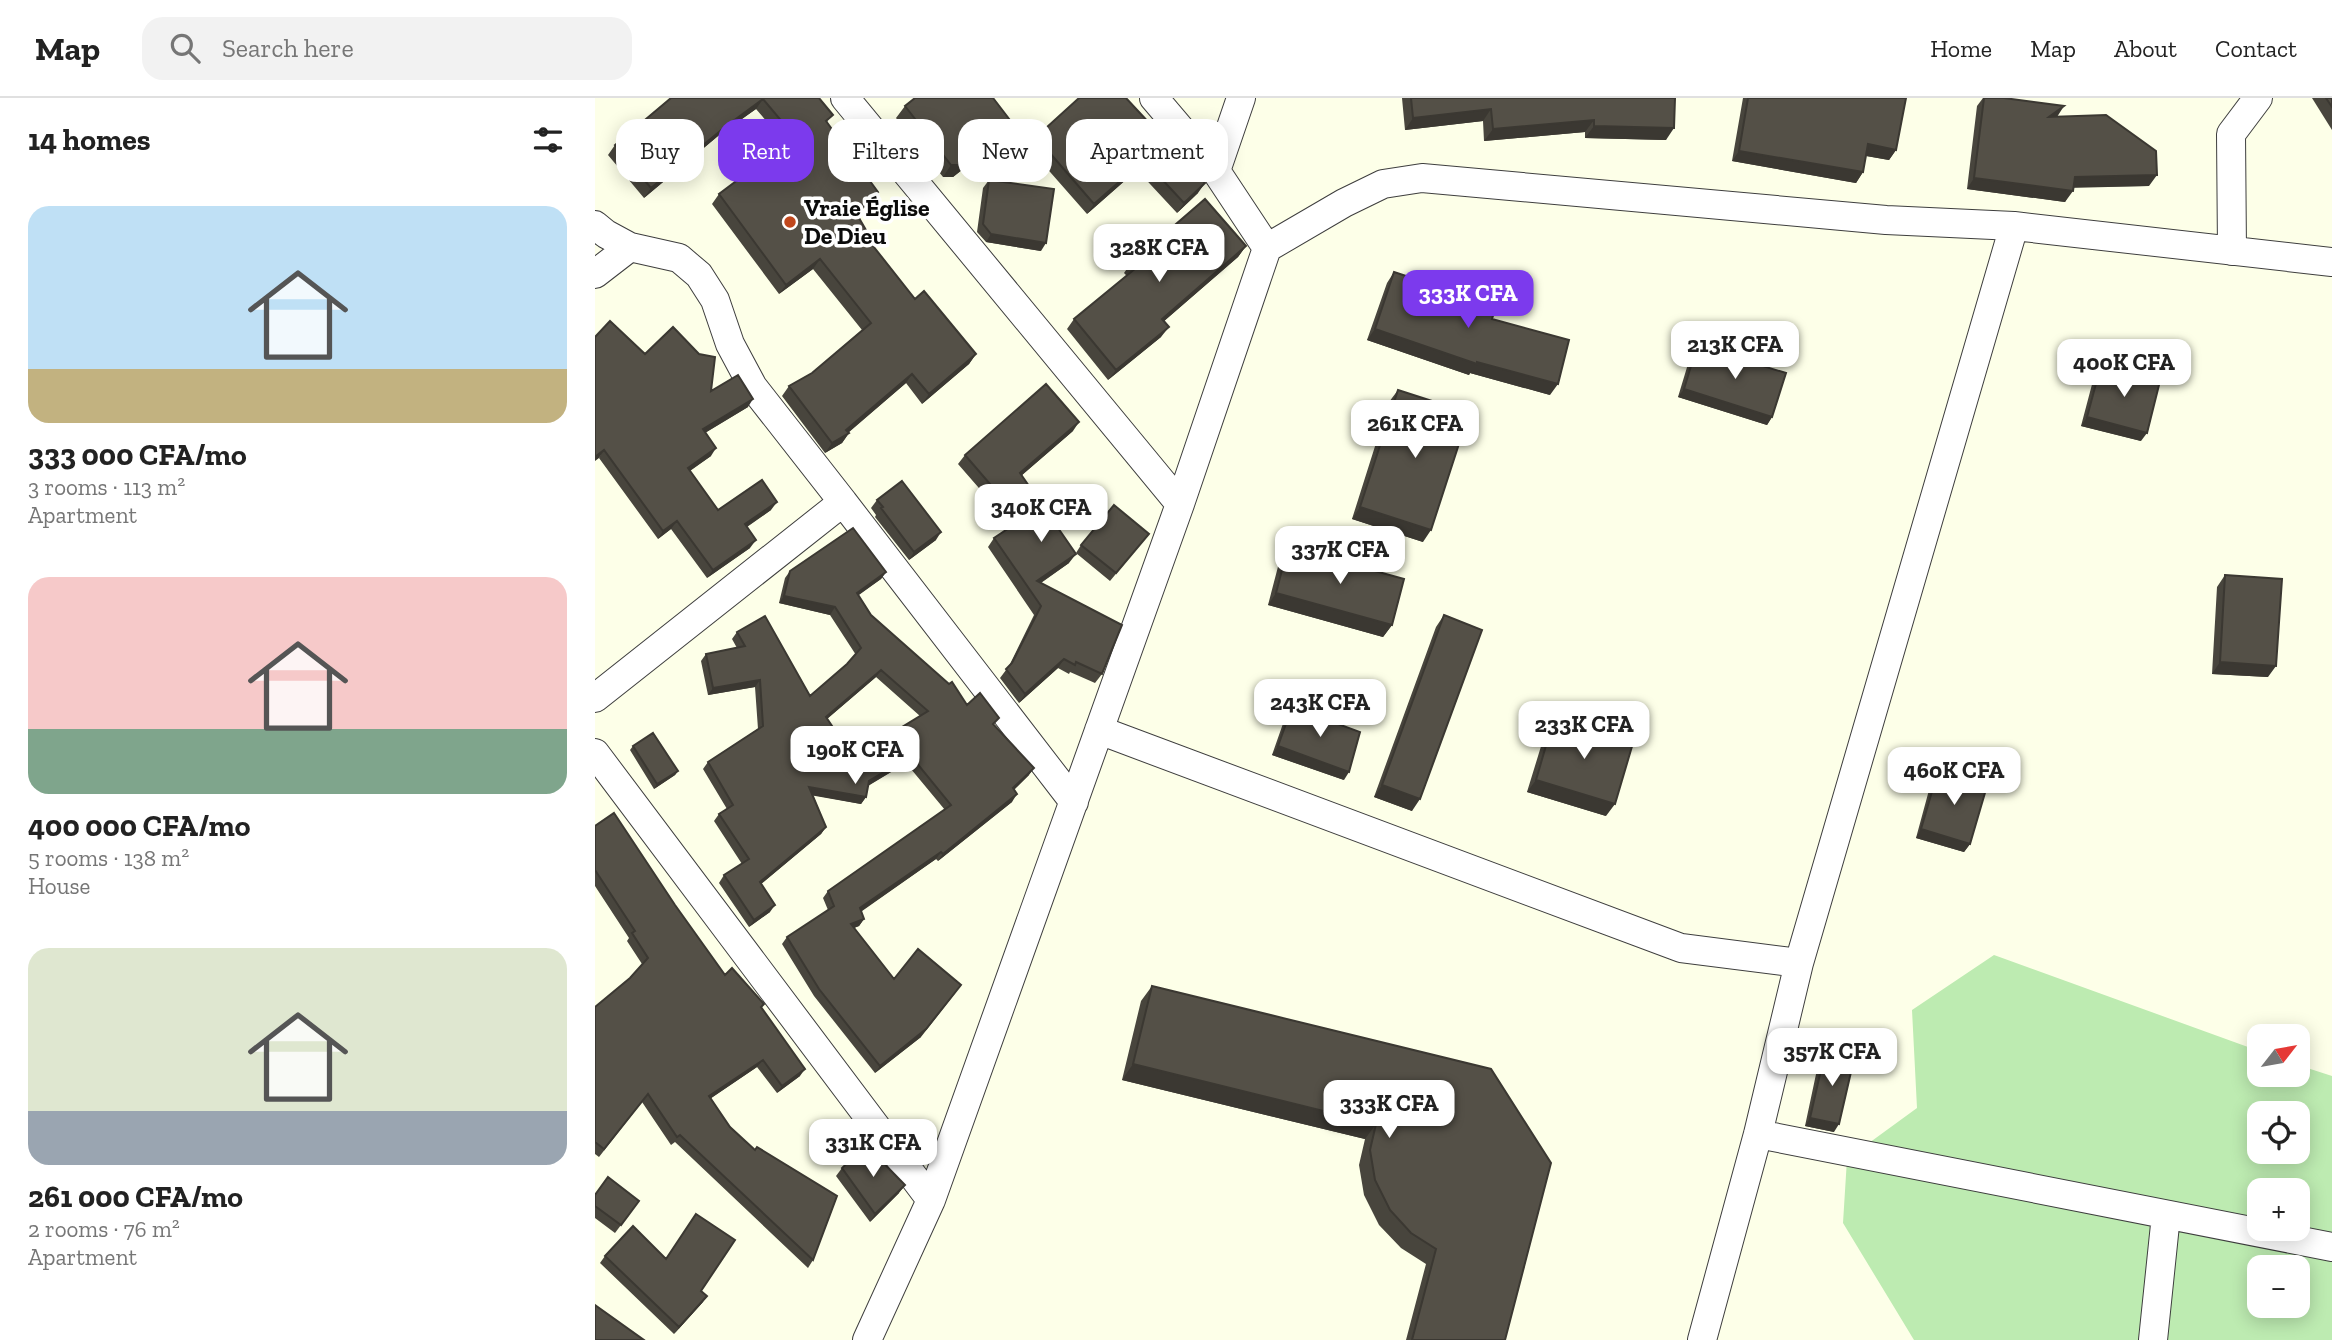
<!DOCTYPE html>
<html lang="en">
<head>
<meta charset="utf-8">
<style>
  :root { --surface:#fff; --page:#f2f2f2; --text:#222; --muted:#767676; --line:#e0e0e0; --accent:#7c3aed }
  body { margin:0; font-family:"Zilla Slab",serif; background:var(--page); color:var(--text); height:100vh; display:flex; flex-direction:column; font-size:26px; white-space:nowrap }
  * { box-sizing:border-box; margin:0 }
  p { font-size:23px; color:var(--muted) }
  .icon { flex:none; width:38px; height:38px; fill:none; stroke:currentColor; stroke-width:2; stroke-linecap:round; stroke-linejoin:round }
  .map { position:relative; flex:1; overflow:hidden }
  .sheet { display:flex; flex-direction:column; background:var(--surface); width:595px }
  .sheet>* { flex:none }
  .top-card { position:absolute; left:21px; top:21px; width:665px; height:63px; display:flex; gap:14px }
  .needle { width:46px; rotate:59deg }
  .tools { position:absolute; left:1652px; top:926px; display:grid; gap:14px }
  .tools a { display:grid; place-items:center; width:63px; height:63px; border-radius:14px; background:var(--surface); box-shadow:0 4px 18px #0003; font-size:35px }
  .price { position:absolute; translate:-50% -60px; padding:0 16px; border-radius:14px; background:#fff; color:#222; font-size:23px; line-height:46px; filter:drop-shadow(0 2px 4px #0008) }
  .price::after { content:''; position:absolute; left:50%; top:42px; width:21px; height:16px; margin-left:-10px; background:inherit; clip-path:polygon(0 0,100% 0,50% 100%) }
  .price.active { background:var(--accent); color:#fff }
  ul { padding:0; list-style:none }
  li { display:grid; align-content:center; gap:14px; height:371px; padding:0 28px }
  li span { display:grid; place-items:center; height:217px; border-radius:21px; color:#555 }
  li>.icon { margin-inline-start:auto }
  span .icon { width:126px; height:126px; fill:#fffc; stroke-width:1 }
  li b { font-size:30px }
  h2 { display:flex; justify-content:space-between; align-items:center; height:84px; padding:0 28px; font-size:30px }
  .chip { padding:0 24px; border-radius:21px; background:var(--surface); box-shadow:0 4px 18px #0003; font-size:24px; line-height:63px }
  .chip.active { background:var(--accent); color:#fff }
  header { display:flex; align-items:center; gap:42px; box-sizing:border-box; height:98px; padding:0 35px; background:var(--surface); border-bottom:2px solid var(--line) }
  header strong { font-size:33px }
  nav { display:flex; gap:38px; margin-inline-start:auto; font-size:24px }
  .search { width:490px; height:63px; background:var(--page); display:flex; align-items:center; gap:18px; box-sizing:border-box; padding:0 24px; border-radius:21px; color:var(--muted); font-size:26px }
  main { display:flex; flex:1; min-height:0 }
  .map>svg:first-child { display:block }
</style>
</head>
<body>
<header>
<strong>Map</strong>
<div class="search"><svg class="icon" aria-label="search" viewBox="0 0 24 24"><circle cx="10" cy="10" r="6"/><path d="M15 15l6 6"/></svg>Search here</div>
<nav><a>Home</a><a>Map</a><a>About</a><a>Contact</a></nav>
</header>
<main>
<section class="sheet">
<h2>14 homes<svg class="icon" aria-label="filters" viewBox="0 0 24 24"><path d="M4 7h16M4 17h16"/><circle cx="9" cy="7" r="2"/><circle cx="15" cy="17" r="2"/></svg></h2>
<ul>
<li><span style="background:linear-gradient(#bfe0f5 75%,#c2b280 0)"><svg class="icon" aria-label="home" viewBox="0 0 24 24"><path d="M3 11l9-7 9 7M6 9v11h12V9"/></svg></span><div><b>333 000 CFA/mo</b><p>3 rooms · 113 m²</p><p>Apartment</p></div></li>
<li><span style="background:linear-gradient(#f6c9c9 70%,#7fa58c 0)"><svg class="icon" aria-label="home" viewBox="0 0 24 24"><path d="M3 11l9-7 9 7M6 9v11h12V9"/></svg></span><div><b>400 000 CFA/mo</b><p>5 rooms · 138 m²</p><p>House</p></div></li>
<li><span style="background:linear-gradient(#dfe7d0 75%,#9aa5b1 0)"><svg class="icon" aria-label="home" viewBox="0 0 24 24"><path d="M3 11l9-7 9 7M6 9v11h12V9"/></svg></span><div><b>261 000 CFA/mo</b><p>2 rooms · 76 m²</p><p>Apartment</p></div></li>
</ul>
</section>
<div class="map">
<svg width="1737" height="1242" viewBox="0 0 1737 1242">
  <rect width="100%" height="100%" fill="#fdffe8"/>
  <path fill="#bdebb1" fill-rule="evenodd" d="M 1399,857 L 1664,953 L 1664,976 L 1703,976 L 1703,967 L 1737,978 L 1737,1242 L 1319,1242 L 1248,1125 L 1252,1061 L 1322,1010 L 1317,912 ZM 1664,1015 L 1703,1015 L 1703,1054 L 1664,1054 ZM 1664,1092 L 1703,1092 L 1703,1130 L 1664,1130 ZM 1664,1169 L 1703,1169 L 1703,1208 L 1664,1208 Z"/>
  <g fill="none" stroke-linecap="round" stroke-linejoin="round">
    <g stroke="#3e3e3e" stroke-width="30">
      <path id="street" d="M 250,0 L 585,406
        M 559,0 L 621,73 L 672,150
        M 621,73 L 646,0
        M 0,127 L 11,136 L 35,149 L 84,160 L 104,177 L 120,202 L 135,246 L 158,289 L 248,404
        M 1637,153 L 1636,36 L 1663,0
        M 0,176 L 35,149
        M 0,600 L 248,404 L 479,704
        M 504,632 L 1086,850 L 1204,865
        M 0,655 L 336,1102
        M 1163,1036 L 1737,1149
        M 272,1242 L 336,1102 L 585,406 L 672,150 L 749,105 L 788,86 L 827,80 L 1291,122 L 1419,128 L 1737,164
        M 1107,1242 L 1163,1036 L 1204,865 L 1419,128
        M 1558,1242 L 1571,1117"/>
    </g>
    <use href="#street" stroke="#fff" stroke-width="28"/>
  </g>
  <path fill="#48453d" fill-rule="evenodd" d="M 76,0 L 224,0 L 233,25 L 276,104 L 262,116 L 268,136 L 320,201 L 381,256 L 374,266 L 327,306 L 311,285 L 253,335 L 254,335 L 247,345 L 230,355 L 187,298 L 194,288 L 217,275 L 267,232 L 218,171 L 184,196 L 117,106 L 124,96 L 191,46 L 161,11 L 123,38 L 49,100 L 13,57 L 20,47 Z
    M 484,0 L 603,95 L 582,115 L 542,72 L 492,116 L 434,50 L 441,39 Z
    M 807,0 L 1080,0 L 1071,42 L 990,40 L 990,34 L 889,43 L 888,23 L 810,32 Z
    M 1148,0 L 1311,0 L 1301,52 L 1294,62 L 1271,58 L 1268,74 L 1261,85 L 1137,63 Z
    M 1388,0 L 1409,0 L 1462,18 L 1554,88 L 1478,89 L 1470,104 L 1372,91 L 1382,8 Z
    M 1717,0 L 1737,0 L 1737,32 Z
    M 310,8 L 410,38 L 358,79 L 348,79 L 301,20 Z
    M 394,82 L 446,153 L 391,144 L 382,134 L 388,90 Z
    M 651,148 L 643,159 L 569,223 L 566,239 L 513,282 L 472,231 L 479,221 L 532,178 L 529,175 L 536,165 Z
    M 799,174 L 897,221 L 955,297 L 875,275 L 874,277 L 772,242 L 792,185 Z
    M 1102,248 L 1177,319 L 1172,327 L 1083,299 L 1096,256 Z
    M 50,256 L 116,293 L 153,309 L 110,335 L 116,358 L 95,373 L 123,412 L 176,412 L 152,429 L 155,450 L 112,480 L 76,431 L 63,441 L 4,360 Z
    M 1506,267 L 1546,343 L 1486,328 L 1500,275 Z
    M 803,292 L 828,444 L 757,421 L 794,304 Z
    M 478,333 L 427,377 L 474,465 L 446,485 L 507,576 L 500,585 L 475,574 L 474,576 L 463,570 L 424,605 L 405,580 L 414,568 L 439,517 L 393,449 L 399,440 L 417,428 L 363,366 L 370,357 Z
    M 282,402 L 341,442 L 314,462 L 280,419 L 281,417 L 276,410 Z
    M 554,436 L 515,483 L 481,455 L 486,447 Z
    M 693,449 L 797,527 L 788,539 L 673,507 L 685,461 Z
    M 195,473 L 291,474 L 286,481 L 263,497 L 276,517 L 372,607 L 399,627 L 434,677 L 419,692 L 417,704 L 343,763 L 341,761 L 266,813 L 269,821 L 264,828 L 259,830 L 326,939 L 280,975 L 219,898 L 187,846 L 192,839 L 233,812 L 228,800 L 233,793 L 350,712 L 311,665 L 273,688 L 271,699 L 266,706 L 218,697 L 231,729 L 226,736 L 166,786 L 175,814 L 154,829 L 124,785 L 129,777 L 147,766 L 119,723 L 124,716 L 132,711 L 108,671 L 113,664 L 163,631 L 160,589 L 113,597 L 106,563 L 111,556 L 142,550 L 137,541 L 142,534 L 215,598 L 252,566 L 261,557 L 235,517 L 184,505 L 190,480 ZM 281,579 L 325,618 L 258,659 L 232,621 Z
    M 1630,477 L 1673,579 L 1617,576 L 1622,489 Z
    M 849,517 L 817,713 L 779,699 L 841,529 Z
    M 697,609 L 749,682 L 677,657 L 691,617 Z
    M 959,620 L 1011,718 L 932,694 L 951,632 Z
    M 38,648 L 83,673 L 80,677 L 59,691 L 35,652 Z
    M 1343,673 L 1375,746 L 1369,754 L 1321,740 L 1337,681 Z
    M 0,728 L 80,807 L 130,877 L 169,906 L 166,910 L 205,978 L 182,995 L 162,969 L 116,1000 L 218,1162 L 213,1170 L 80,1044 L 76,1047 L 47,1004 L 4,1059 L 0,1056 L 0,909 L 35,880 L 47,866 L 32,843 L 34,840 L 0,788 Z
    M 557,888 L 896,971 L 910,1242 L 811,1242 L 831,1166 L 806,1150 L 784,1127 L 769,1097 L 764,1067 L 770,1041 L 527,982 L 546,903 Z
    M 1230,954 L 1239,1034 L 1210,1028 L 1224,962 Z
    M 247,1070 L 304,1095 L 275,1124 L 241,1078 Z
    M 0,1097 L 44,1103 L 20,1135 L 0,1120 Z
    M 10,1158 L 71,1161 L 112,1198 L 107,1205 L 79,1236 L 5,1165 Z"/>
  <path fill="#3b3832" d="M 168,1 L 161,11 L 123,38 L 49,100 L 56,90 L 130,29 Z
    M 1469,8 L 1462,19 L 1454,19 Z
    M 896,11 L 888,23 L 810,32 L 818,20 Z
    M 999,22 L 990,34 L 889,43 L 898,31 Z
    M 418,26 L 410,38 L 358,79 L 348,79 L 356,67 Z
    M 999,28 L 1079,30 L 1071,42 L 990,40 Z
    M 1273,46 L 1301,52 L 1294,62 L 1266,57 Z
    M 1144,53 L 1268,74 L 1261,85 L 1137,63 Z
    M 549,62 L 542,72 L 492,116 L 499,106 Z
    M 1562,77 L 1554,88 L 1472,90 L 1480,79 Z
    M 1379,80 L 1478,93 L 1470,104 L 1372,91 Z
    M 610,85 L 603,95 L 582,115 L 589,105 Z
    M 283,94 L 276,104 L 253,123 L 260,113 Z
    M 396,136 L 451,145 L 446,153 L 391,144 Z
    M 651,148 L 643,159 L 560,231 L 567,221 Z
    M 225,161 L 218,171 L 184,196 L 191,187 Z
    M 574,229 L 566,239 L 513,282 L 521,272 Z
    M 780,231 L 963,286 L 955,297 L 875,275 L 874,277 L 772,242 Z
    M 381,256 L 374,266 L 327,306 L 334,296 Z
    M 317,276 L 311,285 L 249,338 L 254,335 L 247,345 L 230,355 L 237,345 Z
    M 1089,291 L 1177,319 L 1172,327 L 1083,299 Z
    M 158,301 L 153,309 L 103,339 L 108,331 Z
    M 1492,319 L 1552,335 L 1546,343 L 1486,328 Z
    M 484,324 L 478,333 L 419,384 L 425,375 Z
    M 121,350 L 116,358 L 87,378 L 93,370 Z
    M 9,352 L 4,360 L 0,363 L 0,359 Z
    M 182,404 L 176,412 L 144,434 L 150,426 Z
    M 765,409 L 836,432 L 828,444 L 757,421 Z
    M 82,423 L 76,431 L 63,441 L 68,433 Z
    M 346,434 L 341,442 L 314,462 L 319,454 Z
    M 161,442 L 155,450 L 112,480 L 118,472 Z
    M 481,456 L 474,465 L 435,492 L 442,483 Z
    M 291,474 L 286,481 L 257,502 L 262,495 Z
    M 681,495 L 797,527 L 788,539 L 673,507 Z
    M 189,498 L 240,509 L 235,517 L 184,505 Z
    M 469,561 L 463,570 L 424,605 L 430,596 Z
    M 1625,564 L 1681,568 L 1673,579 L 1617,576 Z
    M 286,572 L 281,579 L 226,626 L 231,619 Z
    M 165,582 L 160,589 L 113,597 L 118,590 Z
    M 683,648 L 754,674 L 749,682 L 677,657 Z
    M 316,658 L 311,665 L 269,690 L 274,683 Z
    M 439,670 L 434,677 L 413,697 L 418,690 Z
    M 83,673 L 80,677 L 59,691 L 62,686 Z
    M 941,682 L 1020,706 L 1011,718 L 932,694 Z
    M 787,687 L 825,701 L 817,713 L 779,699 Z
    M 214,689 L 271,699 L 266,706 L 209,696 Z
    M 422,696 L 417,704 L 343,763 L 348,756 Z
    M 231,729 L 226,736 L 160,791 L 165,784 Z
    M 1326,731 L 1375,746 L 1369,754 L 1321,740 Z
    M 346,754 L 341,761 L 260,818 L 265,810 Z
    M 180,807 L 175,814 L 154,829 L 159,822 Z
    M 269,821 L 264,828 L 251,833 L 256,826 Z
    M 361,894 L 326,939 L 280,975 L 285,968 Z
    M 168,962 L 162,969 L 109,1005 L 114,998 Z
    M 538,966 L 781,1026 L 770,1041 L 527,982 Z
    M 210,971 L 205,978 L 182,995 L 187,988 Z
    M 1215,1020 L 1244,1026 L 1239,1034 L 1210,1028 Z
    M 310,1087 L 304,1095 L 275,1124 L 280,1116 Z
    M 112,1198 L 107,1205 L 79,1236 L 84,1229 Z"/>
  <path fill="#545047" stroke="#3b3832" stroke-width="2" fill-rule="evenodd" d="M 76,0 L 224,0 L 238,17 L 231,23 L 283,94 L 260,113 L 271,132 L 267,134 L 320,201 L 329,193 L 381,256 L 334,296 L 317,276 L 251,332 L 254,335 L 237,345 L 194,288 L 217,275 L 276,225 L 225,161 L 191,187 L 124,96 L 200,39 L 168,1 L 130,29 L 56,90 L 20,47 Z
    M 320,0 L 398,0 L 418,26 L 366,67 L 356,67 L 310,8 Z
    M 484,0 L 531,0 L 610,85 L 589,105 L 549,62 L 499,106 L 441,39 Z
    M 816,0 L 1080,0 L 1079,30 L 999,28 L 999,22 L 898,31 L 896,11 L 818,20 Z
    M 1153,0 L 1311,0 L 1301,52 L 1273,46 L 1268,74 L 1144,53 Z
    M 1389,0 L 1409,0 L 1469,8 L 1454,19 L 1511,17 L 1561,53 L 1562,77 L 1480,79 L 1478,93 L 1379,80 Z
    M 1731,0 L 1737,0 L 1737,9 Z
    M 394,82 L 459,91 L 451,145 L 396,136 L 388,126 Z
    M 610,101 L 651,148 L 567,221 L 574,229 L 521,272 L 479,221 L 541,170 L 536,165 Z
    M 799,174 L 901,208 L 897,221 L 974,242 L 963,286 L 882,264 L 882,266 L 780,231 Z
    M 15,223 L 50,256 L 78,229 L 104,256 L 120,259 L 116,293 L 143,277 L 158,301 L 108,331 L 121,350 L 93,370 L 123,412 L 167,382 L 182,404 L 150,426 L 161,442 L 118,472 L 82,423 L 68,433 L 9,352 L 0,359 L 0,239 Z
    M 1102,248 L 1191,275 L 1177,319 L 1089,291 Z
    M 1506,267 L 1565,283 L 1552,335 L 1492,319 Z
    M 451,286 L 484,324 L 425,375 L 481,456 L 442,483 L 527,527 L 507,576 L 481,564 L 480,567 L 469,561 L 430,596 L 411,571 L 417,565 L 446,508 L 399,440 L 426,422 L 370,357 Z
    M 803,292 L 874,315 L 836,432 L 765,409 Z
    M 307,383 L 346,434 L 319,454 L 286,410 L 288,409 L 282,402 Z
    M 519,407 L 554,436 L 521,475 L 486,447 Z
    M 258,430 L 291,474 L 262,495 L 276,517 L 354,586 L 357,584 L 372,607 L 385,595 L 404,620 L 398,626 L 439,670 L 418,690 L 422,696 L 348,756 L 346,754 L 265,810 L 269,821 L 256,826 L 299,881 L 323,851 L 366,887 L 331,931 L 285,968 L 224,891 L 192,839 L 239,808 L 233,793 L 356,707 L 316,658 L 274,683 L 271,699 L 214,689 L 231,729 L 165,784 L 180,807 L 159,822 L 129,777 L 154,761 L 124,716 L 138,707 L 113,664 L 168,628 L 165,582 L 118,590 L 111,556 L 150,548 L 142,534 L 170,518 L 215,598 L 252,566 L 266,550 L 240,509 L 189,498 L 195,473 ZM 286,572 L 333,613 L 258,659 L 231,619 Z
    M 693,449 L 809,481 L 797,527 L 681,495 Z
    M 1630,477 L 1687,481 L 1681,568 L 1625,564 Z
    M 849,517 L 887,532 L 825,701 L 787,687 Z
    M 697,609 L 765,634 L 754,674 L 683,648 Z
    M 959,620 L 1038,645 L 1020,706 L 941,682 Z
    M 58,635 L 83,673 L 62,686 L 38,648 Z
    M 1343,673 L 1392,688 L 1375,746 L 1326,731 Z
    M 19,715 L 80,807 L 130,877 L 137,870 L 169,906 L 166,909 L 210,971 L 187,988 L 168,962 L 114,998 L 135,1029 L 160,1052 L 162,1049 L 242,1098 L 218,1162 L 85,1037 L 82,1039 L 53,996 L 9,1051 L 0,1044 L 0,909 L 35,880 L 53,860 L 37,835 L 40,833 L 0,772 L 0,728 Z
    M 557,888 L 896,971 L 956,1065 L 910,1242 L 817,1242 L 841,1151 L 816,1135 L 795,1112 L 780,1082 L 775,1052 L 781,1026 L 538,966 Z
    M 1230,954 L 1259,961 L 1244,1026 L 1215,1020 Z
    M 271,1047 L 310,1087 L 280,1116 L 247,1070 Z
    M 13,1079 L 44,1103 L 26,1127 L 0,1108 L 0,1097 Z
    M 101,1116 L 140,1142 L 106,1193 L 112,1198 L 84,1229 L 10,1158 L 38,1128 L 71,1161 Z
    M 0,1207 L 49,1242 L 0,1242 Z"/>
  <circle fill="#c0471d" stroke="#fff" stroke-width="2.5" cx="195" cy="124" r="7"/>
  <g text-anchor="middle" stroke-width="7" stroke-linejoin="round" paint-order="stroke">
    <g font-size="24" font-weight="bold" fill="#0b0b0b" stroke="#fff" text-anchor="start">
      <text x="209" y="118">Vraie Église<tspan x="209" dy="28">De Dieu</tspan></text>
    </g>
  </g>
</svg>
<div class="tools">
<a><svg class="needle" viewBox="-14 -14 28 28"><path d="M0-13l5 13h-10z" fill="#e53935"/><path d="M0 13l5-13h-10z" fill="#767676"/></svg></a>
<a><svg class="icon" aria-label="locate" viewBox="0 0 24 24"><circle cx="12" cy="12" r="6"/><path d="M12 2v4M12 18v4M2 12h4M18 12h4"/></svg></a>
<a>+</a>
<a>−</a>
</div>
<b class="price" style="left:564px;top:186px">328K CFA</b>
<b class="price active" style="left:873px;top:232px">333K CFA</b>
<b class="price" style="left:1140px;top:283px">213K CFA</b>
<b class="price" style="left:1529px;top:301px">400K CFA</b>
<b class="price" style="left:820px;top:362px">261K CFA</b>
<b class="price" style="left:446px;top:446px">340K CFA</b>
<b class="price" style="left:745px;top:488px">337K CFA</b>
<b class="price" style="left:725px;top:641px">243K CFA</b>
<b class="price" style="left:989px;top:663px">233K CFA</b>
<b class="price" style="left:260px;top:688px">190K CFA</b>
<b class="price" style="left:1359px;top:709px">460K CFA</b>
<b class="price" style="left:1237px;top:990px">357K CFA</b>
<b class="price" style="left:794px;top:1042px">333K CFA</b>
<b class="price" style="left:278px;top:1081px">331K CFA</b>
<div class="top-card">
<a class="chip">Buy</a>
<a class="chip active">Rent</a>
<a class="chip">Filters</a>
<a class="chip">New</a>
<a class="chip">Apartment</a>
</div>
</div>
</main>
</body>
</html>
